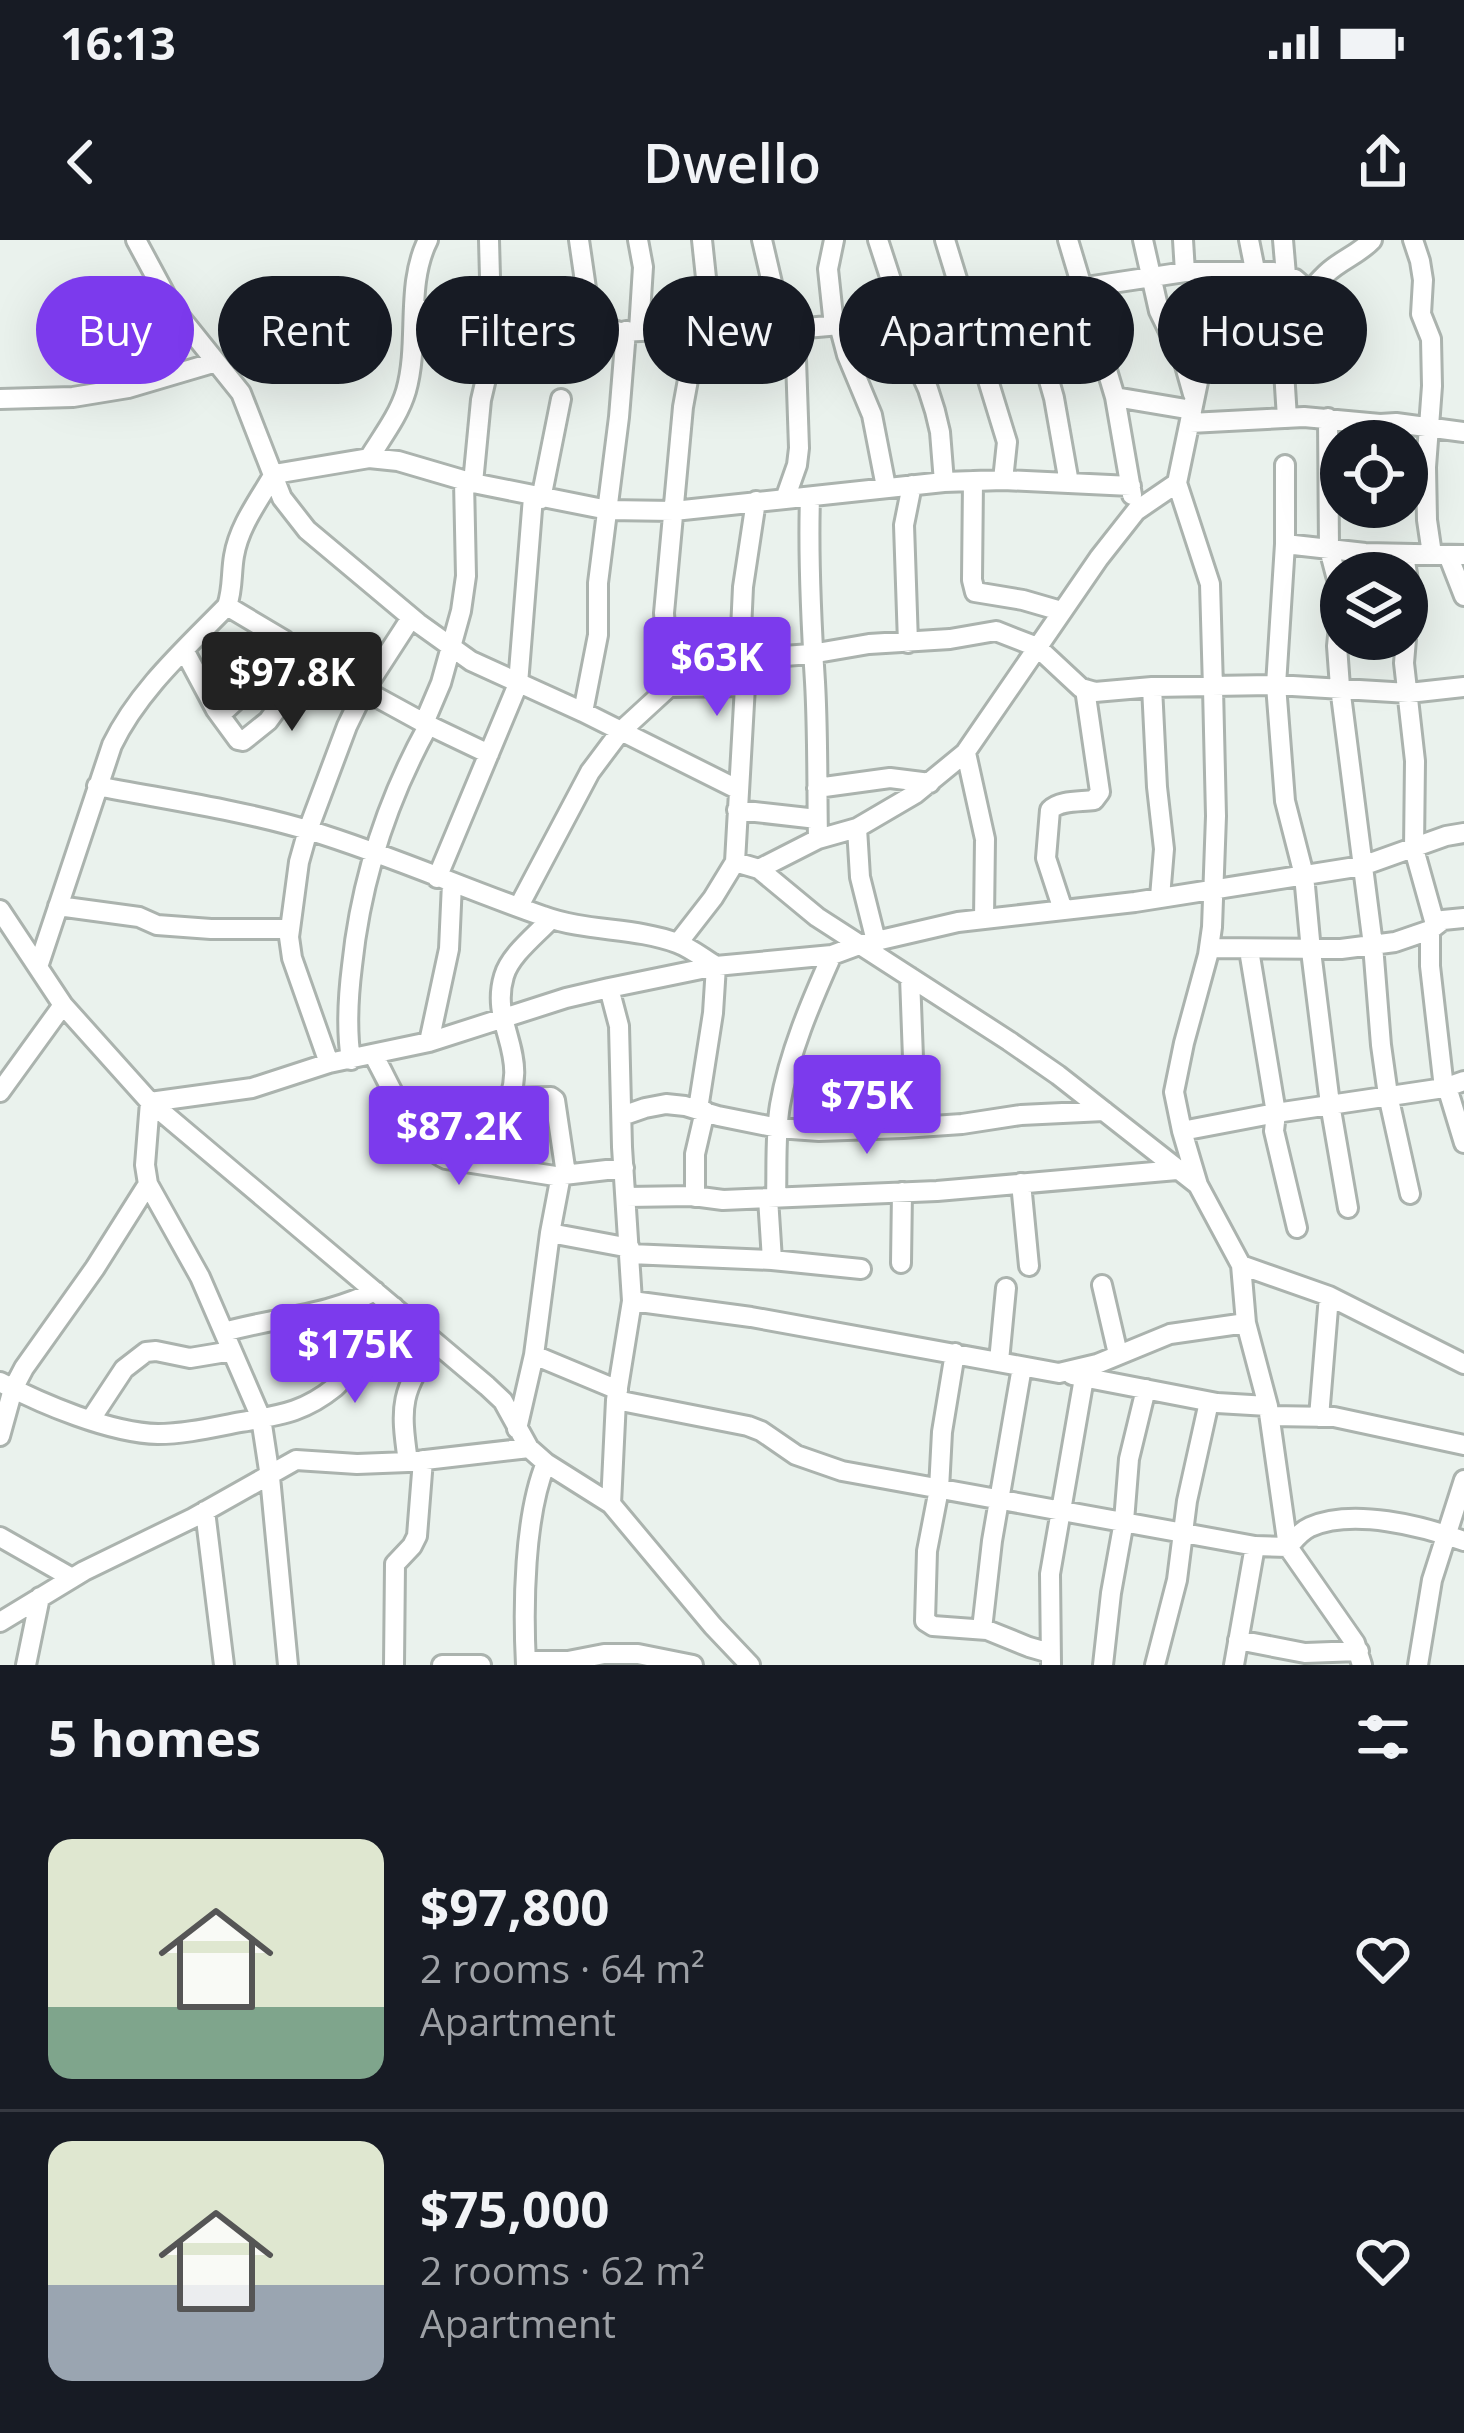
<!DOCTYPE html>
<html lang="en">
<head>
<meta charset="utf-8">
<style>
  :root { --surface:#171b24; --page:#242831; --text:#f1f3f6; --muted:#9ea1a6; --line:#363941; --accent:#7c3aed }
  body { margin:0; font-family:"Open Sans",sans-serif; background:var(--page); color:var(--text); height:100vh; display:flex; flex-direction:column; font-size:45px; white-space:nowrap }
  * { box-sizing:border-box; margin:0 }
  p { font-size:39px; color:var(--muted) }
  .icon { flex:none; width:66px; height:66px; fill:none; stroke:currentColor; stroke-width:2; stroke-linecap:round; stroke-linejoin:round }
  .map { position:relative; height:1425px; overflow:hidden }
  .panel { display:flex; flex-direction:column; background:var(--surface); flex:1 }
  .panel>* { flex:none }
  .guide { position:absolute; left:36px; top:36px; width:1392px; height:108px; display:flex; gap:24px }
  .fabs { position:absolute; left:1320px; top:180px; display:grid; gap:24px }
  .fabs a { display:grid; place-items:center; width:108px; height:108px; border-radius:50%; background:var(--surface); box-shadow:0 12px 48px #0002; font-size:60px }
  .price { position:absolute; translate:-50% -102px; padding:0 27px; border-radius:12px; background:var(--accent); color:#fff; font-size:39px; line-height:78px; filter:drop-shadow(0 3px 6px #0008) }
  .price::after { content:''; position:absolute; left:50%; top:72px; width:36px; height:27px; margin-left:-18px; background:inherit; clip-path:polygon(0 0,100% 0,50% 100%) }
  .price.on { background:#222; color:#fff }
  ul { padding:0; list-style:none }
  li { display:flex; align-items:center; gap:36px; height:300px; padding:0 48px }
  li+li { border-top:3px solid var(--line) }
  li span { display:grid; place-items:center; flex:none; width:336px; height:240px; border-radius:24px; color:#555 }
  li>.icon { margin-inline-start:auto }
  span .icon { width:144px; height:144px; fill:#fffc; stroke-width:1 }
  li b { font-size:51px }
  h2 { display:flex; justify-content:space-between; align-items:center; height:144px; padding:0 48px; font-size:51px }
  .chip { padding:0 42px; border-radius:54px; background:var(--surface); box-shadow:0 12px 48px #0002; font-size:42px; line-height:108px }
  .chip.on { background:var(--accent); color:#fff }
  .status { display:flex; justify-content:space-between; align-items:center; height:84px; padding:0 60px; background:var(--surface); direction:ltr }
  .status svg { height:33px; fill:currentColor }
  header { display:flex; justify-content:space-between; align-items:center; height:156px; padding:0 48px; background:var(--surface); font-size:54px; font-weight:600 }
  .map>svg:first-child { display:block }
</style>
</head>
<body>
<div class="status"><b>16:13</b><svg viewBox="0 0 49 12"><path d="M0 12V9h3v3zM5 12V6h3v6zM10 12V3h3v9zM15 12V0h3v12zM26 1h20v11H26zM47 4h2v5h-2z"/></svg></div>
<header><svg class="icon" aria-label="back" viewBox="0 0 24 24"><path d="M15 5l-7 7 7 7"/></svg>Dwello<svg class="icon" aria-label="share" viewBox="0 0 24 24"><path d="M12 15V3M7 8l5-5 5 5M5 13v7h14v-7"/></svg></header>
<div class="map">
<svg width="1464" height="1425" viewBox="0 0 1464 1425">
  <rect width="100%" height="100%" fill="#eaf2ed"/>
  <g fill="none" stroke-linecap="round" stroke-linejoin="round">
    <g stroke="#abb3ae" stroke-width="24">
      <path id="minor" d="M 136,0 L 172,67 L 241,153 L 282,258 L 307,290 L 418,383 L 471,421 L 583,472 L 737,549
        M 579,0 L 591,83
        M 638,0 L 643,27 L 639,90
        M 702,0 L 711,85
        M 762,0 L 783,90
        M 834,0 L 828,29 L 834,86
        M 878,0 L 891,40 L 897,80 L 928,149 L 935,171 L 940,192 L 944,242
        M 945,0 L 1007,202 L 1003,240
        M 1068,0 L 1115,157 L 1132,255
        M 1143,0 L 1159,71 L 1184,122 L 1193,154
        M 1183,0 L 1185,32
        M 1249,0 L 1255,30
        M 1283,0 L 1286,35
        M 1413,0 L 1420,21 L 1423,40 L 1421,74 L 1431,99 L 1432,146 L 1426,227 L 1427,280 L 1432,314
        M 1025,56 L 1054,158 L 1069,243
        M 416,69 L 449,74 L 584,81 L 620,92 L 703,88
        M 1281,84 L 1287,178
        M 839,85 L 847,115 L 872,175 L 886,247
        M 1115,157 L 1192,170
        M 0,159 L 73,157 L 128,148 L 216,122
        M 1328,178 L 1329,309 L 1339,347 L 1341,366 L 1337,406 L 1340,447 L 1373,705 L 1381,805 L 1388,855 L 1410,954
        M 1190,183 L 1304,177 L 1380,184 L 1396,183 L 1464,192
        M 369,218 C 382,197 399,175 406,151 C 420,102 405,45 428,0
        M 1285,225 L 1285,304 L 1276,445 L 1285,561 L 1304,635 L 1311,711 L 1330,864 L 1348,968
        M 973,241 L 972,340 L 975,352 L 1023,360 L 1061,371
        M 473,243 L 481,160 L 492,113 L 489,0
        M 1177,243 L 1210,344 L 1213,448 L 1216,576 L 1212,687 L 1208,715 L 1184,803 L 1174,852 L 1182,891 L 1198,945
        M 810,257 C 808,319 811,380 815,442 C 818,494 817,547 818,599
        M 541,259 L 561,159
        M 785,259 L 797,225 L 799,208 L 795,89
        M 1285,304 L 1365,313 L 1464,315
        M 1404,314 L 1412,368 L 1407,393
        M 1448,315 L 1464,356
        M 227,366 L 284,400 L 294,410 L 318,425 L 424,483 L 489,514
        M 1406,399 L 1404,423 L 1415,521 L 1414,609 L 1435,684
        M 908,403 L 904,285 L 912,245
        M 184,410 L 216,470 L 238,500 L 243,501 L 268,481 L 312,421
        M 743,419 L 811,414 L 869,404 L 950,399 L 996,391 L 1037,407 L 1081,448 L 1095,452 L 1152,447 L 1276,445 L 1409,453 L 1464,447
        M 669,447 L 664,373 L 683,167 L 692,118 L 701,91 L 707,85 L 783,90 L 897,80 L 981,63 L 1185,32 L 1274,32 L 1295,39 L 1310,52
        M 1152,447 L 1157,547 L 1164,609 L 1160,657
        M 583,472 L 598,395 L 598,343 L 619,177 L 626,91
        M 220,475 L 293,408
        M 424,483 L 441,443 L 461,371 L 466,336 L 464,241
        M 966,513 L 985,599 L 984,679
        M 97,546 C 169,560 241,570 311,591 C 390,615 465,649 543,676 C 586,692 634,687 677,703 C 691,708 704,719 716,726 L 713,773 L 698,869
        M 817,548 L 890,538 L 930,543
        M 737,570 L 817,579
        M 857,588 L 860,637 L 876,701
        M 735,622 L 759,629 L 817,677 L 1009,801 L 1058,835 L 1198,945 L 1241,1025 L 1246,1083 L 1268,1166 L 1288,1307 L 1355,1403 L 1362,1425
        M 759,629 L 818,599 L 857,588 L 915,554 L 965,513 L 1099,318 L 1136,271 L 1177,243 L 1199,137 C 1216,120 1238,116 1258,103 C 1286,84 1302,57 1326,34 C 1340,20 1358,15 1372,0
        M 437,638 L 518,444 L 533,257
        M 58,666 L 139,677 L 157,685 L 211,689 L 290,689
        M 519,666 L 590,532 L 620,492 L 669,447 L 745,446
        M 0,670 L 63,765 L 150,862 L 487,1146 L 503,1161 L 529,1208 L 546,1223 L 611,1264 L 713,1386 L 750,1425
        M 1063,670 L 1046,618 L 1050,570 C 1060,560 1080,562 1094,560 L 1100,552 L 1085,449
        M 1430,690 L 1430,726 L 1444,848
        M 678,703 L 713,658 L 735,622 L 745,446 L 741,390 L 743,347 L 756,261
        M 1209,708 L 1341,709 L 1395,702 L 1430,690 L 1443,680 L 1464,678
        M 1249,710 L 1276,873 L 1274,891 L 1297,988
        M 38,727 L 112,505 C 138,451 185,409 227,366 C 233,349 231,333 234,316 C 239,286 259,260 274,234 L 369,218 L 398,221 L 473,243 L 608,270 L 674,271 L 944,242 L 1003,240 L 1131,246
        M 609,748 L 619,786 L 622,907 L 632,1061 L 616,1160 L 611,1264
        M 429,802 L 449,709 L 452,643
        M 374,816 C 391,846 414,905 446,919 L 555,936 L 624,928
        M 351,820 C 346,788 348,758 352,726 C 361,639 386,562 428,486
        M 329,823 L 292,718 L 289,697 L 299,622 L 308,590 L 347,486 L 365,449 L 411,378
        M 1447,847 L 1464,903
        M 0,852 L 63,765
        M 511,858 L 551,857 L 555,860 L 566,934
        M 622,876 L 645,868 L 666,864 L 685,866 L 718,876 L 778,888 L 819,891 L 903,888 L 962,884 L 1021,875 L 1104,871
        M 903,888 L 904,866 L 914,845 L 910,737
        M 1182,891 L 1276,873 L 1444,848 L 1464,841
        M 462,921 C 481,910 489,899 499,880 C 538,817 488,789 504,736 C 510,715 536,695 551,679
        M 1021,943 L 1029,1026
        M 626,957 L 693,956 L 723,960 L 937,951 L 1177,930
        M 695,957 L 695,914 L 705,871
        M 768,958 L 772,1020
        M 776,958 C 777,927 775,895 780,865 C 789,813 811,762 832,715
        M 550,993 L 630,1008
        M 630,1014 L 772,1020 L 861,1029
        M 901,1023 L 902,952
        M 1241,1025 L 1329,1056 L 1464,1124
        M 1102,1045 L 1118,1114
        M 632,1061 L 751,1077 L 1059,1133 L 1097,1124 L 1170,1094 L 1246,1083
        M 224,1092 C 273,1078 329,1075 375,1051
        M 955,1113 L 942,1192 L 939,1249 L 927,1311 L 925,1381 L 933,1386 L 987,1390 L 1029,1407 L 1050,1413
        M 534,1115 L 618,1150
        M 999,1121 L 1006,1048
        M 1072,1135 L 1217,1163 L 1268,1166
        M 0,1142 C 42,1164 110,1193 158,1194 C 186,1194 214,1187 241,1182 C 279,1175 303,1173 335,1147 C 348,1136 347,1121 355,1107 C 364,1091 380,1079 394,1067
        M 616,1160 L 748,1186 L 761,1191 L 796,1215 L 842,1231 L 1255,1306 L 1288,1307 C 1295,1299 1301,1291 1310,1287 C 1353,1268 1422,1286 1464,1301
        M 1270,1176 L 1334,1177 L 1464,1205
        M 1319,1177 L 1329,1056
        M 91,1179 L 124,1129 L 146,1112 L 156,1111 L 190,1118 L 232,1111
        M 517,1189 L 534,1115 L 550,993 L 561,935
        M 0,1196 L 13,1149 L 24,1128 L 95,1028 L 148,944
        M 408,1222 C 400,1165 400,1151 436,1103
        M 205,1271 L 224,1425
        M 0,1297 L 72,1338
        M 0,1382 L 84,1331 L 193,1278 L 296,1220 L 357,1224 L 408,1222 L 529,1208
        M 982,1389 L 992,1301 L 1022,1127
        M 1238,1400 L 1305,1413 L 1359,1411
        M 526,1421 L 568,1421 L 604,1414 L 638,1414 L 693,1425
        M 1051,1424 L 1050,1334 L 1084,1138
        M 26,1425 L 40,1357
        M 288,1425 L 270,1237 L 261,1178 L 200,1037 L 148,944 L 145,925 L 150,862 L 252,848 L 329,823 L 429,802 L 566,758 L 609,748 L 716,726 L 832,715 L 859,705 L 958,682 L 1135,662 L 1362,626 L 1446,596 L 1464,593
        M 394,1425 L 395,1324 L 412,1306 L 417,1296 L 423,1220
        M 442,1425 L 481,1425
        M 526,1425 C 523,1367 524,1276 546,1223
        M 1103,1425 L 1111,1353 L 1124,1281 L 1129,1219 L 1146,1149
        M 1155,1425 L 1177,1340 L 1187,1261 L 1209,1162
        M 1234,1425 L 1255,1306
        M 1418,1425 L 1432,1340 L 1464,1240"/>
    </g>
    <use href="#minor" stroke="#fff" stroke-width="18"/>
  </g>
</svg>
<div class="fabs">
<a><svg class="icon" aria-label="locate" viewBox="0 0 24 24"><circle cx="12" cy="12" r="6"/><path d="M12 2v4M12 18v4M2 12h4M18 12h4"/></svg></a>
<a><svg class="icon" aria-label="layers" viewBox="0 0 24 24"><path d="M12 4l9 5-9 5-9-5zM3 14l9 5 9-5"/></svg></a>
</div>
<b class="price" style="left:717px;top:479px">$63K</b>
<b class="price on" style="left:292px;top:494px">$97.8K</b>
<b class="price" style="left:867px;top:917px">$75K</b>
<b class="price" style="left:459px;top:948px">$87.2K</b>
<b class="price" style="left:355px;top:1166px">$175K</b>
<div class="guide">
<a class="chip on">Buy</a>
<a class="chip">Rent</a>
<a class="chip">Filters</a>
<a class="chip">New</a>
<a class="chip">Apartment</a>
<a class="chip">House</a>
</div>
</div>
<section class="panel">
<h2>5 homes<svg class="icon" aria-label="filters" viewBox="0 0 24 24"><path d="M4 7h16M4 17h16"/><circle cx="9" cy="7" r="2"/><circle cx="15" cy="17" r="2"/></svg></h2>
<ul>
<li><span style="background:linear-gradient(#dfe7d0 70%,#7fa58c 0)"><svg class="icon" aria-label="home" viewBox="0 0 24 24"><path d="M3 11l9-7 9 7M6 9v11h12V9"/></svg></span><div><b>$97,800</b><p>2 rooms · 64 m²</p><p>Apartment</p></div><svg class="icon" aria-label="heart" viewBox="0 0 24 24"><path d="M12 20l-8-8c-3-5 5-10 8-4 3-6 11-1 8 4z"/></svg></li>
<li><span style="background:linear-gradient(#dfe7d0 60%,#9aa5b1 0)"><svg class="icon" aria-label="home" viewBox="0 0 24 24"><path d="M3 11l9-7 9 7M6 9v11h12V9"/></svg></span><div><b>$75,000</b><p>2 rooms · 62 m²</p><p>Apartment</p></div><svg class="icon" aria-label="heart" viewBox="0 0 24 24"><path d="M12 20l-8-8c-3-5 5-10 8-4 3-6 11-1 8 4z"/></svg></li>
</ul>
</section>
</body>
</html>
